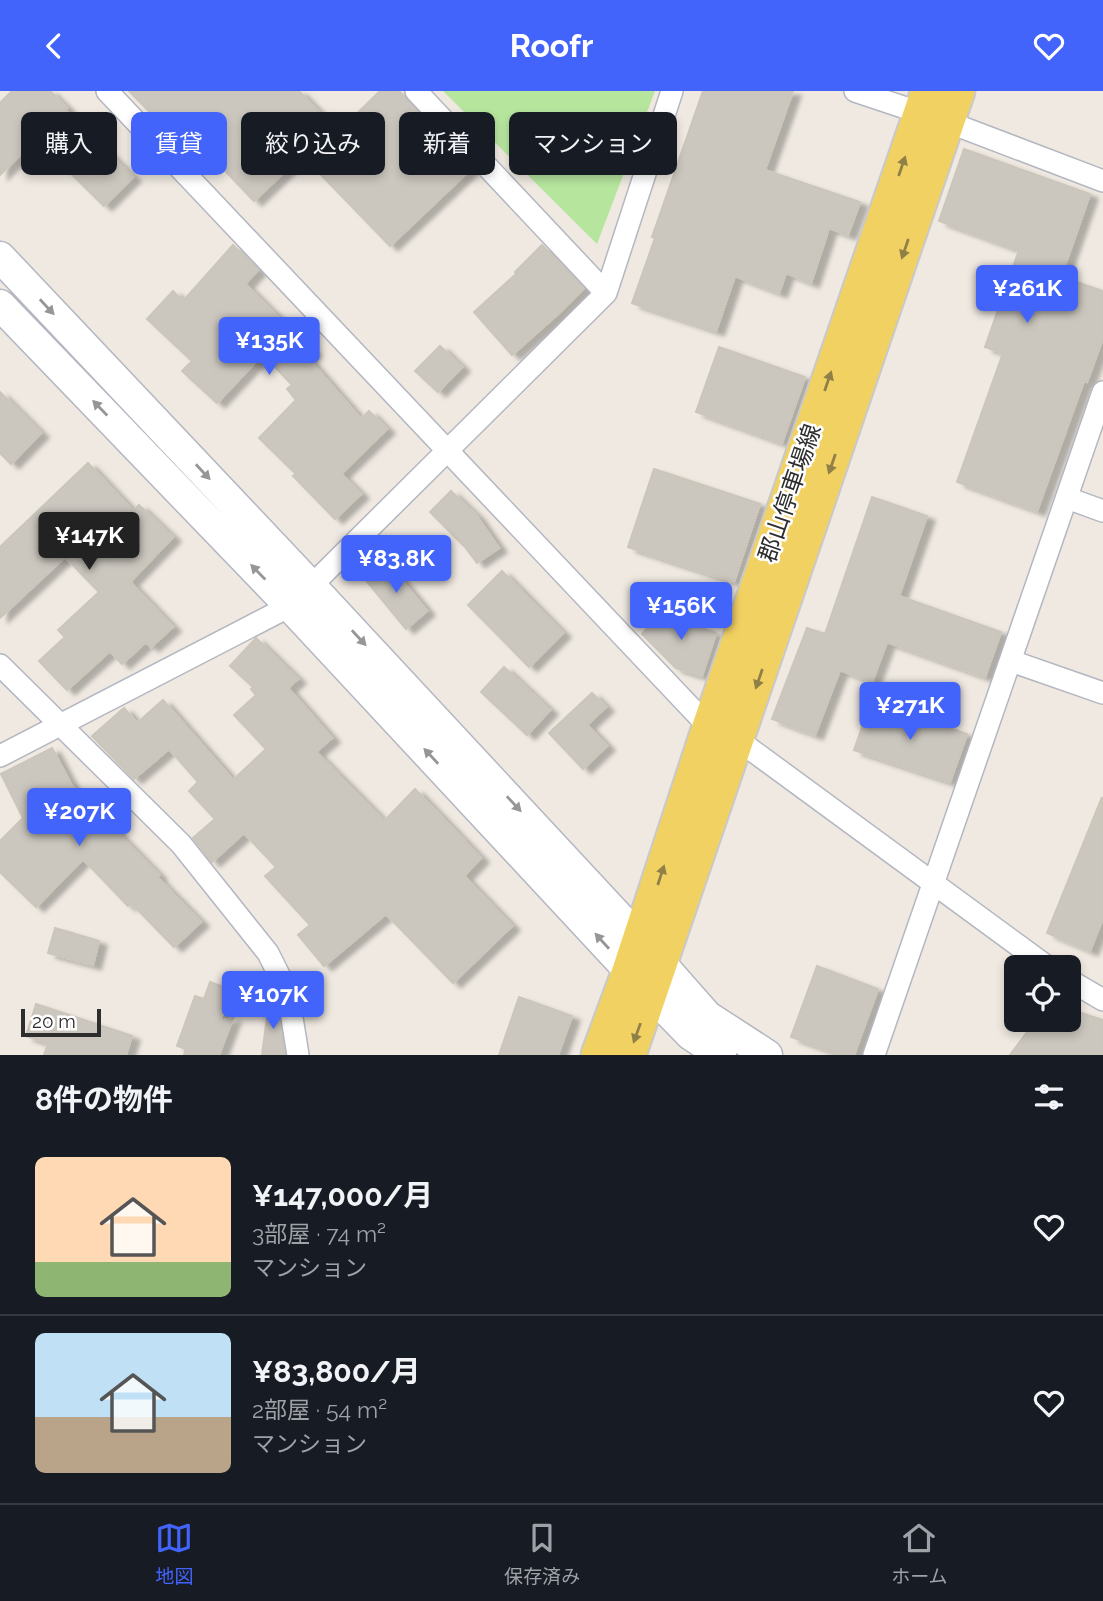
<!DOCTYPE html>
<html lang="ja">
<head>
<meta charset="utf-8">
<style>
  :root { --surface:#171b24; --page:#20242c; --text:#f1f3f6; --muted:#9ea1a6; --line:#363941; --accent:#4264fb }
  body { margin:0; font-family:Raleway,"Noto Sans JP",sans-serif; background:var(--page); color:var(--text); height:100vh; display:flex; flex-direction:column; font-size:26px; white-space:nowrap }
  * { box-sizing:border-box; margin:0 }
  p { font-size:23px; color:var(--muted) }
  .icon { flex:none; width:38px; height:38px; fill:none; stroke:currentColor; stroke-width:2; stroke-linecap:round; stroke-linejoin:round }
  .map { position:relative; height:964px; overflow:hidden }
  .side { display:flex; flex-direction:column; background:var(--surface); flex:1 }
  .side>* { flex:none }
  .guide { position:absolute; left:21px; top:21px; width:700px; height:63px; display:flex; gap:14px }
  .fabs { position:absolute; left:1004px; top:864px; display:grid; gap:14px }
  .fabs a { display:grid; place-items:center; width:77px; height:77px; border-radius:10px; background:var(--surface); box-shadow:0 4px 10px #0003; font-size:35px }
  .scale { position:absolute; left:21px; bottom:18px; width:80px; box-sizing:border-box; padding-left:7px; border:4px solid #2e2e2e; border-top:0; font-size:19px; line-height:24px; white-space:nowrap; color:#2e2e2e; -webkit-text-stroke:5px #fff; paint-order:stroke }
  .price { position:absolute; translate:-50% -60px; padding:0 16px; border-radius:7px; background:var(--accent); color:#fff; font-size:23px; line-height:46px; filter:drop-shadow(0 2px 4px #0008) }
  .price::after { content:''; position:absolute; left:50%; top:42px; width:21px; height:16px; margin-left:-10px; background:inherit; clip-path:polygon(0 0,100% 0,50% 100%) }
  .price.on { background:#222; color:#fff }
  ul { padding:0; list-style:none }
  li { display:flex; align-items:center; gap:21px; height:175px; padding:0 35px }
  li+li { border-top:2px solid var(--line) }
  li span { display:grid; place-items:center; flex:none; width:196px; height:140px; border-radius:10px; color:#555 }
  li>.icon { margin-inline-start:auto }
  span .icon { width:84px; height:84px; fill:#fffc; stroke-width:1 }
  li b { font-size:30px }
  h2 { display:flex; justify-content:space-between; align-items:center; height:84px; padding:0 35px; font-size:30px }
  .chip { padding:0 24px; border-radius:10px; background:var(--surface); box-shadow:0 4px 10px #0003; font-size:24px; line-height:63px }
  .chip.on { background:var(--accent); color:#fff }
  header { display:flex; justify-content:space-between; align-items:center; height:91px; padding:0 35px; background:var(--accent); color:#fff; font-size:32px; font-weight:700 }
  .tab-bar { display:flex; justify-content:space-around; align-items:center; height:98px; border-top:2px solid var(--line); background:var(--surface); font-size:19px; color:var(--muted) }
  .tab-bar a { display:grid; justify-items:center; gap:4px }
  .tab-bar .on { color:var(--accent) }
  .map>svg:first-child { display:block }
</style>
</head>
<body>
<header><svg class="icon" aria-label="back" viewBox="0 0 24 24"><path d="M15 5l-7 7 7 7"/></svg>Roofr<svg class="icon" aria-label="heart" viewBox="0 0 24 24"><path d="M12 20l-8-8c-3-5 5-10 8-4 3-6 11-1 8 4z"/></svg></header>
<div class="map">
<svg width="1103" height="964" viewBox="0 0 1103 964">
  <defs>
    <filter id="shadow"><feDropShadow dx="8" dy="4.5" stdDeviation="2" flood-color="#0004"/></filter>
  </defs>
  <rect width="100%" height="100%" fill="#efe9e1"/>
  <path fill="#b6e59e" d="M 443,0 L 655,0 L 597,153 Z"/>
  <path fill="#cbc7bf" stroke="#cbc5ba" stroke-width="2" filter="url(#shadow)" d="M 12,0 L 50,0 L 67,17 L 65,19 L 133,86 L 104,115 L 36,48 L 0,84 L 0,12 Z
    M 129,0 L 299,0 L 338,41 L 380,0 L 399,0 L 471,78 L 390,155 L 302,64 L 254,110 L 212,66 L 203,75 Z
    M 703,0 L 793,0 L 765,79 L 860,111 L 848,144 L 829,137 L 811,192 L 786,182 L 779,202 L 735,185 L 716,240 L 632,212 L 655,147 L 652,146 Z
    M 964,58 L 1090,103 L 1061,186 L 1103,200 L 1103,247 L 1087,291 L 1084,290 L 1037,420 L 957,391 L 1003,262 L 985,256 L 1019,159 L 939,130 Z
    M 233,154 L 258,179 L 245,193 L 313,261 L 307,266 L 361,328 L 369,320 L 387,338 L 341,383 L 361,403 L 335,428 L 293,385 L 296,383 L 259,347 L 296,309 L 287,298 L 292,294 L 263,263 L 217,312 L 182,280 L 192,270 L 147,228 L 173,200 L 183,210 Z
    M 542,154 L 584,197 L 558,223 L 512,264 L 474,221 L 516,183 L 515,181 Z
    M 440,255 L 462,276 L 438,301 L 415,280 Z
    M 719,256 L 805,286 L 782,352 L 696,321 Z
    M 0,301 L 41,342 L 11,373 L 0,362 Z
    M 88,372 L 133,420 L 139,414 L 173,446 L 130,491 L 173,536 L 151,556 L 146,551 L 122,573 L 110,560 L 67,599 L 39,570 L 65,546 L 58,539 L 99,501 L 65,466 L 0,527 L 0,456 Z
    M 654,378 L 760,413 L 734,491 L 628,456 Z
    M 451,400 L 476,424 L 499,457 L 477,472 L 465,456 L 430,421 Z
    M 872,406 L 927,425 L 899,505 L 1001,541 L 985,586 L 887,551 L 872,591 L 840,579 L 815,644 L 772,628 L 807,537 L 825,543 Z
    M 386,470 L 427,520 L 406,538 L 365,488 Z
    M 502,480 L 563,542 L 529,576 L 468,514 Z
    M 666,517 L 679,529 L 716,542 L 702,585 L 676,577 L 642,543 Z
    M 256,547 L 298,588 L 288,597 L 332,647 L 316,661 L 384,730 L 415,698 L 481,767 L 464,785 L 512,835 L 453,892 L 386,823 L 324,875 L 298,844 L 310,834 L 265,785 L 276,776 L 244,742 L 212,771 L 193,747 L 215,728 L 189,700 L 198,691 L 169,658 L 134,688 L 92,645 L 124,617 L 137,632 L 163,609 L 233,689 L 266,658 L 234,624 L 256,604 L 251,598 L 253,596 L 230,575 Z
    M 504,576 L 550,619 L 527,644 L 481,601 Z
    M 592,602 L 606,616 L 587,634 L 607,655 L 583,678 L 549,642 Z
    M 871,610 L 967,643 L 950,691 L 854,659 Z
    M 52,657 L 72,695 L 159,784 L 157,786 L 201,831 L 174,856 L 131,812 L 128,815 L 83,768 L 36,816 L 0,781 L 0,750 L 23,727 L 1,683 Z
    M 1102,706 L 1103,827 L 1090,860 L 1047,842 Z
    M 55,837 L 99,850 L 93,874 L 48,862 Z
    M 817,875 L 878,898 L 854,964 L 841,964 L 791,946 Z
    M 210,891 L 232,899 L 220,930 L 233,927 L 219,964 L 184,964 L 186,958 L 177,955 L 195,905 L 204,908 Z
    M 271,896 L 277,914 L 285,964 L 262,964 Z
    M 519,906 L 572,925 L 558,964 L 499,964 Z
    M 36,913 L 132,945 L 126,964 L 44,964 L 48,952 L 26,945 Z
    M 1069,918 L 1103,929 L 1103,964 L 1010,964 L 1036,929 L 1069,929 Z"/>
  <g fill="none" stroke-linecap="round" stroke-linejoin="round">
    <g stroke="#b4b7c1" stroke-width="24">
      <path id="street" d="M 107,0 L 709,636
        M 416,0 L 606,202
        M 855,0 L 948,31 L 1103,90
        M 1067,407 L 1103,420
        M 1011,570 L 1103,602
        M 0,574 L 181,753 L 268,862 L 288,902 L 298,964
        M 738,649 L 1049,877
        M 0,665 L 290,515 L 311,495 L 606,202 L 672,0
        M 1069,889 L 1103,909
        M 874,964 L 1103,301"/>
    </g>
    <g stroke="#b4b7c1" stroke-width="33">
      <path id="secondary" d="M 0,166 L 311,495 L 640,849 L 707,925 L 767,964
        M 0,214 L 290,515 L 651,903 L 691,944 L 721,964"/>
    </g>
    <g stroke="#c9c9c9" stroke-width="37">
      <path id="primary" d="M 598,964 L 629,880 L 709,636 L 928,0
        M 629,964 L 958,0"/>
    </g>
    <use href="#street" stroke="#fff" stroke-width="21"/>
    <use href="#secondary" stroke="#fff" stroke-width="30"/>
    <use href="#primary" stroke="#f2d163" stroke-width="33"/>
  </g>
  <defs><path id="oneway-solid" d="M-6-.8H1V-3.2L6.5 0L1 3.2V.8H-6Z" transform="scale(1.75)"/></defs>
  <g fill="#908048">
    <use href="#oneway-solid" transform="translate(902 75) rotate(-71)"/>
    <use href="#oneway-solid" transform="translate(905 158) rotate(109)"/>
    <use href="#oneway-solid" transform="translate(828 290) rotate(-71)"/>
    <use href="#oneway-solid" transform="translate(832 373) rotate(109)"/>
    <use href="#oneway-solid" transform="translate(759 588) rotate(109)"/>
    <use href="#oneway-solid" transform="translate(661 784) rotate(-72)"/>
    <use href="#oneway-solid" transform="translate(637 942) rotate(110)"/>
  </g>
  <g fill="#969696">
    <use href="#oneway-solid" transform="translate(47 216) rotate(47)"/>
    <use href="#oneway-solid" transform="translate(100 317) rotate(-134)"/>
    <use href="#oneway-solid" transform="translate(203 381) rotate(47)"/>
    <use href="#oneway-solid" transform="translate(258 481) rotate(-134)"/>
    <use href="#oneway-solid" transform="translate(359 547) rotate(47)"/>
    <use href="#oneway-solid" transform="translate(431 665) rotate(-133)"/>
    <use href="#oneway-solid" transform="translate(514 713) rotate(47)"/>
    <use href="#oneway-solid" transform="translate(602 850) rotate(-132)"/>
  </g>
  <g text-anchor="middle" stroke-width="5" stroke-linejoin="round" paint-order="stroke">
    <g font-size="24" fill="#2e2e2e" stroke="#fff">
      <text transform="translate(790 402) rotate(-71)" y="8">郡山停車場線</text>
    </g>
  </g>
</svg>
<div class="fabs">
<a><svg class="icon" aria-label="locate" viewBox="0 0 24 24"><circle cx="12" cy="12" r="6"/><path d="M12 2v4M12 18v4M2 12h4M18 12h4"/></svg></a>
</div>
<div class="scale">20 m</div>
<b class="price" style="left:1027px;top:234px">¥261K</b>
<b class="price" style="left:269px;top:286px">¥135K</b>
<b class="price on" style="left:89px;top:481px">¥147K</b>
<b class="price" style="left:396px;top:504px">¥83.8K</b>
<b class="price" style="left:681px;top:551px">¥156K</b>
<b class="price" style="left:910px;top:651px">¥271K</b>
<b class="price" style="left:79px;top:757px">¥207K</b>
<b class="price" style="left:273px;top:940px">¥107K</b>
<div class="guide">
<a class="chip">購入</a>
<a class="chip on">賃貸</a>
<a class="chip">絞り込み</a>
<a class="chip">新着</a>
<a class="chip">マンション</a>
</div>
</div>
<section class="side">
<h2>8件の物件<svg class="icon" aria-label="filters" viewBox="0 0 24 24"><path d="M4 7h16M4 17h16"/><circle cx="9" cy="7" r="2"/><circle cx="15" cy="17" r="2"/></svg></h2>
<ul>
<li><span style="background:linear-gradient(#ffd9b3 75%,#8fb573 0)"><svg class="icon" aria-label="home" viewBox="0 0 24 24"><path d="M3 11l9-7 9 7M6 9v11h12V9"/></svg></span><div><b>¥147,000/月</b><p>3部屋 · 74 m²</p><p>マンション</p></div><svg class="icon" aria-label="heart" viewBox="0 0 24 24"><path d="M12 20l-8-8c-3-5 5-10 8-4 3-6 11-1 8 4z"/></svg></li>
<li><span style="background:linear-gradient(#bfe0f5 60%,#b9a48a 0)"><svg class="icon" aria-label="home" viewBox="0 0 24 24"><path d="M3 11l9-7 9 7M6 9v11h12V9"/></svg></span><div><b>¥83,800/月</b><p>2部屋 · 54 m²</p><p>マンション</p></div><svg class="icon" aria-label="heart" viewBox="0 0 24 24"><path d="M12 20l-8-8c-3-5 5-10 8-4 3-6 11-1 8 4z"/></svg></li>
</ul>
</section>
<nav class="tab-bar">
<a class="on"><svg class="icon" aria-label="map" viewBox="0 0 24 24"><path d="M3 6l6-2 6 2 6-2v14l-6 2-6-2-6 2zM9 4v14M15 6v14"/></svg>地図</a>
<a><svg class="icon" aria-label="saved" viewBox="0 0 24 24"><path d="M7 4h10v16l-5-4-5 4z"/></svg>保存済み</a>
<a><svg class="icon" aria-label="home" viewBox="0 0 24 24"><path d="M3 11l9-7 9 7M6 9v11h12V9"/></svg>ホーム</a>
</nav>
</body>
</html>
